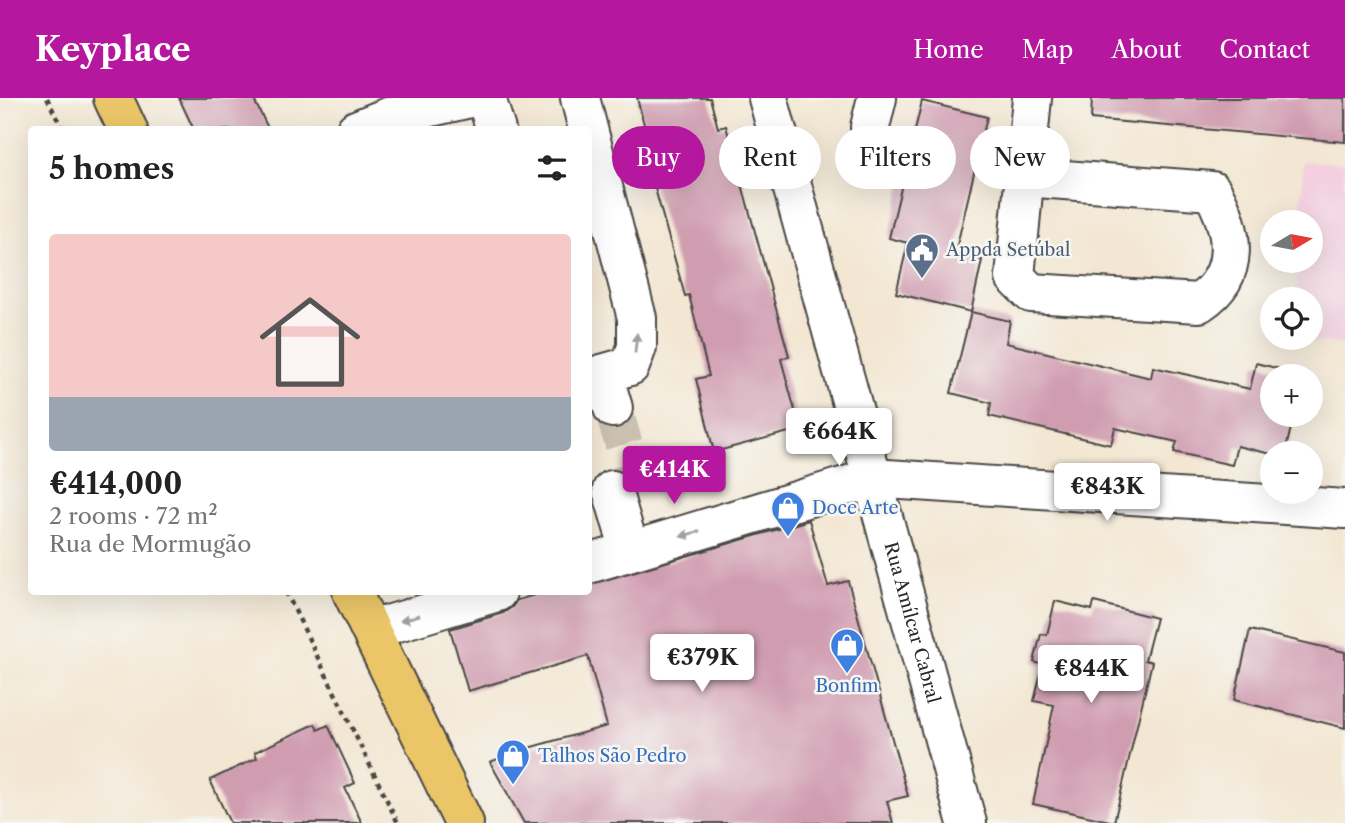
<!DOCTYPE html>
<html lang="en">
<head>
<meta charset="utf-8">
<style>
  :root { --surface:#fff; --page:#f2f2f2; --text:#222; --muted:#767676; --accent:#b5179e }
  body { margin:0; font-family:"Libre Caslon Text",serif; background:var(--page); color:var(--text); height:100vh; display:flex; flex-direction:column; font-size:26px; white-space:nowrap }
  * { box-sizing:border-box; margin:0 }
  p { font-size:23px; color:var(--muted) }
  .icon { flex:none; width:38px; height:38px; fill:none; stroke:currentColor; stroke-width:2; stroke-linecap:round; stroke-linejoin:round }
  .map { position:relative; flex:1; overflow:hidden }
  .panel { position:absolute; left:28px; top:28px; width:564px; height:469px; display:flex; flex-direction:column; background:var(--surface); border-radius:7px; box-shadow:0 7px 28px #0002 }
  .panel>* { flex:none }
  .banner { position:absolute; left:612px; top:28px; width:626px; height:63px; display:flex; gap:14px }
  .needle { width:46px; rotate:80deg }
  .fabs { position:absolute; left:1260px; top:112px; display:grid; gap:14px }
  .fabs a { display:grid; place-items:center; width:63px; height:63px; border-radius:50%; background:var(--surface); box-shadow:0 7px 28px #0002; font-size:35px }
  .price { position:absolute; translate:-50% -60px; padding:0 16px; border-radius:7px; background:#fff; color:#222; font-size:23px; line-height:46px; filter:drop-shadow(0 2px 4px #0008) }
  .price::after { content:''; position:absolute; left:50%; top:42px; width:21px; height:16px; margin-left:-10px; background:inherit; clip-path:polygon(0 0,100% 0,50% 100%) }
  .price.on { background:var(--accent); color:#fff }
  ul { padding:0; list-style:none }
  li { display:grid; align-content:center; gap:14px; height:371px; padding:0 21px }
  li span { display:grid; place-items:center; height:217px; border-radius:7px; color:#555 }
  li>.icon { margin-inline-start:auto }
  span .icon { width:126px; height:126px; fill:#fffc; stroke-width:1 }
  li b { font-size:30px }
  h2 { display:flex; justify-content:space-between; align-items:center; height:84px; padding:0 21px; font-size:30px }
  .chip { padding:0 24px; border-radius:32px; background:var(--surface); box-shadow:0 7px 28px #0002; font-size:24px; line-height:63px }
  .chip.on { background:var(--accent); color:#fff }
  header { display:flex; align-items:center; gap:42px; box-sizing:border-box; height:98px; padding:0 35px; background:var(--accent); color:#fff }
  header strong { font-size:33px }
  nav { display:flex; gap:38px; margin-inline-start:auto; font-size:24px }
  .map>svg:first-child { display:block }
</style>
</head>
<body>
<header>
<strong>Keyplace</strong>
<nav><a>Home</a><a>Map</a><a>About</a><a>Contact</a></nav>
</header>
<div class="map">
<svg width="1345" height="725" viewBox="0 0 1345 725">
  <rect width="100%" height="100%" fill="#f6f6f2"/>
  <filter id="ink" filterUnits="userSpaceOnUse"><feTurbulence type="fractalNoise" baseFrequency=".0143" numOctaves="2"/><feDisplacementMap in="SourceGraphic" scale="14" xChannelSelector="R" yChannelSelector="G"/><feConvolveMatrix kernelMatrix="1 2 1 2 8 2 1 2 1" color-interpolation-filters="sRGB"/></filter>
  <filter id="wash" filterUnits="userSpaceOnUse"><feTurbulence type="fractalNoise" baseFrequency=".00686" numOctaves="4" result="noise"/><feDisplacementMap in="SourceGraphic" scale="28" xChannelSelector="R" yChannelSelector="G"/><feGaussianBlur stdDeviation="1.57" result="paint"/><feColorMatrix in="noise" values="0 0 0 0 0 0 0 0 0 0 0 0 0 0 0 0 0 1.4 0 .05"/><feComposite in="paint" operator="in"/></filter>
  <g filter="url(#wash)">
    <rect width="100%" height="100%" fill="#f3e7d3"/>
    <path fill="#f3cfe0" d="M 1303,63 L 1345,65 L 1345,246 L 1294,243 L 1294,240 L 1311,240 L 1311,201 L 1296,201 L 1298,163 L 1311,163 L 1311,124 L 1300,124 Z"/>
    <g id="blocks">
      <path fill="#d09cb0" d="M 179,0 L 253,0 L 269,32 L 194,32 Z
        M 637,0 L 710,0 L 718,30 L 726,28 L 789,258 L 781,261 L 800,331 L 714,354 L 696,281 L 709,278 L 689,197 L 685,198 L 644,51 L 650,49 Z
        M 1092,0 L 1345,0 L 1345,44 L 1091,21 Z
        M 922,3 L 987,19 L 955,156 L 982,162 L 971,214 L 896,195 L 908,145 L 889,140 Z
        M 971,214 L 1010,223 L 1006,245 L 1151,280 L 1153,269 L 1250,291 L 1256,265 L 1304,277 L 1272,278 L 1272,317 L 1294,317 L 1285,355 L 1267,355 L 1237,348 L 1232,367 L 1174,354 L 1177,344 L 1115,330 L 1111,347 L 989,318 L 991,305 L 951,295 Z
        M 809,422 L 828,488 L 848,483 L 908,698 L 887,703 L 893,725 L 524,725 L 490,664 L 521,652 L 607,628 L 588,558 L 468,593 L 450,531 L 503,515 L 512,509 L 517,502 L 545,494 L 588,494 L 588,487 Z
        M 1055,503 L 1092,512 L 1094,504 L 1156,520 L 1145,562 L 1152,564 L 1114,724 L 1033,706 L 1054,607 L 1034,603 L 1043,567 L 1034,564 L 1041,536 L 1047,537 Z
        M 1250,532 L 1345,554 L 1345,630 L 1234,602 Z
        M 315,626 L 318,632 L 328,627 L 355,685 L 345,690 L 362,725 L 230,725 L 210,682 L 257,660 L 255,654 Z"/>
    </g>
  </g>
  <g filter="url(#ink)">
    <use href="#blocks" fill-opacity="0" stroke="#494744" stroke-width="2"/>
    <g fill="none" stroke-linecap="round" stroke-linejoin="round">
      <path stroke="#cbc1b1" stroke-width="38" stroke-dasharray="38 19" stroke-linecap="butt" d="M 613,310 L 636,387"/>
      <g stroke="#494744" stroke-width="42">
        <g id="minor">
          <path d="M 486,0 L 496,32"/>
          <path d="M 580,0 L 637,220 L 637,249 L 630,268 L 588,280"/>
          <path id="s1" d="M 768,0 L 967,725"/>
          <path d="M 870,29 L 877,0"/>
          <path d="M 356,32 L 388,19 L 470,0"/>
          <path d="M 1024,79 L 1212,93 C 1234,132 1242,177 1199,205 L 1031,195 L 1015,179 L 1032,0"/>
          <path d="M 603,276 L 613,310"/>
          <path d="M 612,392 L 630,453"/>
          <path d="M 588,466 L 872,380 L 1345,411"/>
          <path d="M 371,532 L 497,494"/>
        </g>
      </g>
      <g stroke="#494744" stroke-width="42">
        <path id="major" d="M 113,0 L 128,32
          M 352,494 L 464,725"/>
      </g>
      <path stroke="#494744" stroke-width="4.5" stroke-dasharray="5 5" stroke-linecap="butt" d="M 47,0 L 63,32
        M 286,494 L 398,725"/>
      <use href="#minor" stroke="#fff" stroke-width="38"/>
      <use href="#major" stroke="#ebc669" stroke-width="38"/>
    </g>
    <defs><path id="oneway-solid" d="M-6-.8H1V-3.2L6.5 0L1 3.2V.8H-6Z" transform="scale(1.75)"/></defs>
    <g fill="#a0a0a0">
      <use href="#oneway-solid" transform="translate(636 245) rotate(-84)"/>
      <use href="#oneway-solid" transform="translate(690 436) rotate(163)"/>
      <use href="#oneway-solid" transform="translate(410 520) rotate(163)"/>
    </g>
  </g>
  <defs>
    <g id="civic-pin" transform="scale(1.75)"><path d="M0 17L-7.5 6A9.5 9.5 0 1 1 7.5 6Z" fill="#5c6f8a" stroke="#f6f6f2"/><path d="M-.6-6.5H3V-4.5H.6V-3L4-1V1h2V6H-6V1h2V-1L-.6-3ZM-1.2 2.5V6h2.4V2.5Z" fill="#fff"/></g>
    <g id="shop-pin" transform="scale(1.75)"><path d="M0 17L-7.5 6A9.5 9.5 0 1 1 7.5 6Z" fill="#3f7fe0" stroke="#f6f6f2"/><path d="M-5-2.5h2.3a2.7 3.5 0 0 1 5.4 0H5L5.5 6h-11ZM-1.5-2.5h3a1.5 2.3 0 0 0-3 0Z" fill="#fff"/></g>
  </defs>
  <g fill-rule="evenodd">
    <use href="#civic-pin" x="922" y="152"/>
    <use href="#shop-pin" x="788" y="410"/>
    <use href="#shop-pin" x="847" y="547"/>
    <use href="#shop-pin" x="513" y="658"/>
  </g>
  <g text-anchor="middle" stroke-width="5" stroke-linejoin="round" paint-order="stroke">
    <g font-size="18" fill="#4e5e75" stroke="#f6f6f2" text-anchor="start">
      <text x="946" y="158">Appda Setúbal</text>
    </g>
    <g font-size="18" fill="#366cbe" stroke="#f6f6f2" text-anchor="start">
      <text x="812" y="416">Doce Arte</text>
      <text x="847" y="594" text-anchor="middle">Bonfim</text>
      <text x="538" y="664">Talhos São Pedro</text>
    </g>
    <g font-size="18" fill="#2b2b2b" stroke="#f6f6f2">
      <text dy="6" stroke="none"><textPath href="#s1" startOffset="544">Rua Amílcar Cabral</textPath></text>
    </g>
  </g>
</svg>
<div class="fabs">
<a><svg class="needle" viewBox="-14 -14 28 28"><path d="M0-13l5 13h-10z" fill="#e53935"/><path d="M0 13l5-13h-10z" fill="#767676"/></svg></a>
<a><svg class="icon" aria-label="locate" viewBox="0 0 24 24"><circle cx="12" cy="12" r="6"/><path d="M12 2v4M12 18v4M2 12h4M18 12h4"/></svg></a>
<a>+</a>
<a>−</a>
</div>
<b class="price" style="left:839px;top:370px">€664K</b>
<b class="price on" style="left:674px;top:408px">€414K</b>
<b class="price" style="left:1107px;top:425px">€843K</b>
<b class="price" style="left:702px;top:596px">€379K</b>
<b class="price" style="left:1091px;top:607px">€844K</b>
<div class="banner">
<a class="chip on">Buy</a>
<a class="chip">Rent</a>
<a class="chip">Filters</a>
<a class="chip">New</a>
</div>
<section class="panel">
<h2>5 homes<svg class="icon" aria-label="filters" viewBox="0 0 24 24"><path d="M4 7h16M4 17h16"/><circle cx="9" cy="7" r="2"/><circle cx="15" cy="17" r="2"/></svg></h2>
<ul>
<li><span style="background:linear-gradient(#f6c9c9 75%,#9aa5b1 0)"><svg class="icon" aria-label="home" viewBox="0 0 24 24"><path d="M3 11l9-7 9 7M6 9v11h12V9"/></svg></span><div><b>€414,000</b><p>2 rooms · 72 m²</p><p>Rua de Mormugão</p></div></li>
</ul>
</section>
</div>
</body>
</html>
